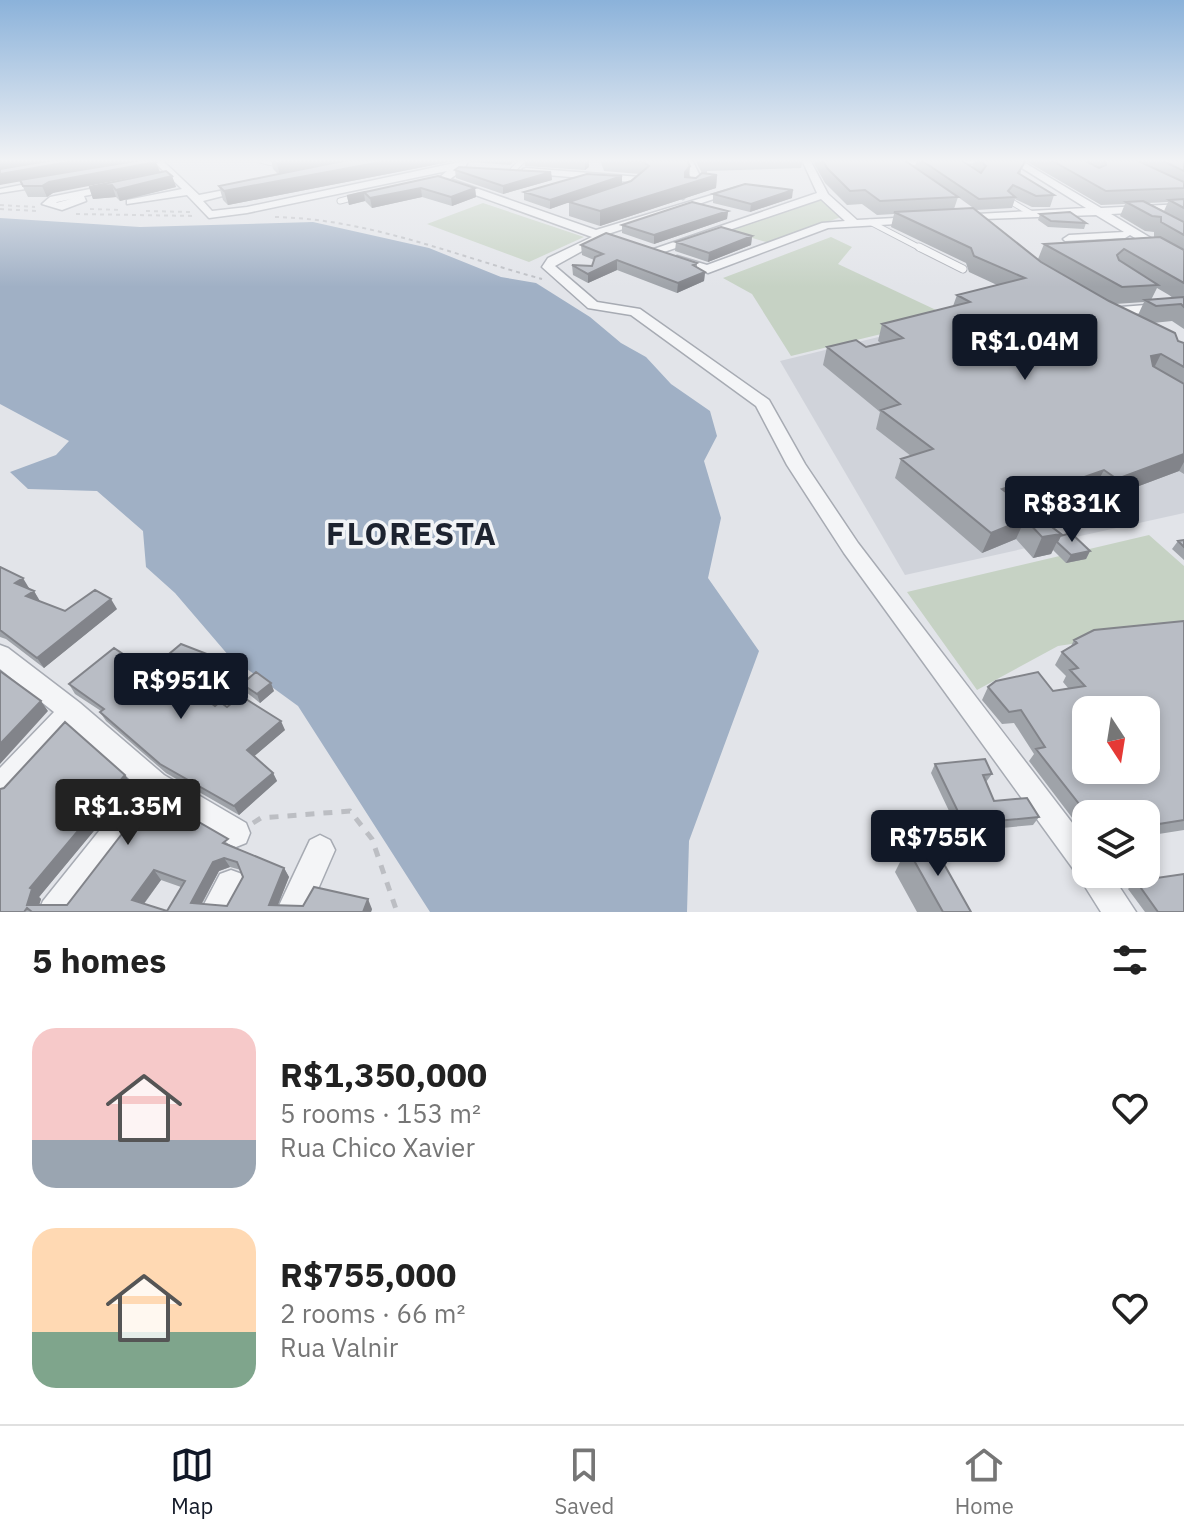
<!DOCTYPE html>
<html lang="en">
<head>
<meta charset="utf-8">
<style>
  :root { --surface:#fff; --page:#f2f2f2; --text:#222; --muted:#767676; --line:#e0e0e0; --accent:#111827 }
  body { margin:0; font-family:"IBM Plex Sans",sans-serif; background:var(--page); color:var(--text); height:100vh; display:flex; flex-direction:column; font-size:30px; white-space:nowrap }
  * { box-sizing:border-box; margin:0 }
  p { font-size:26px; color:var(--muted) }
  .icon { flex:none; width:44px; height:44px; fill:none; stroke:currentColor; stroke-width:2; stroke-linecap:round; stroke-linejoin:round }
  .map { position:relative; height:912px; overflow:hidden }
  .sheet { display:flex; flex-direction:column; background:var(--surface); flex:1 }
  .sheet>* { flex:none }
  .needle { width:52px; rotate:168deg }
  .fabs { position:absolute; left:1072px; top:696px; display:grid; gap:16px }
  .fabs a { display:grid; place-items:center; width:88px; height:88px; border-radius:16px; background:var(--surface); box-shadow:0 4px 12px #0003; font-size:40px }
  .price { position:absolute; translate:-50% -68px; padding:0 18px; border-radius:8px; background:var(--accent); color:#fff; font-size:26px; line-height:52px; filter:drop-shadow(0 2px 4px #0008) }
  .price::after { content:''; position:absolute; left:50%; top:48px; width:24px; height:18px; margin-left:-12px; background:inherit; clip-path:polygon(0 0,100% 0,50% 100%) }
  .price.on { background:#222; color:#fff }
  ul { padding:0; list-style:none }
  li { display:flex; align-items:center; gap:24px; height:200px; padding:0 32px }
  li span { display:grid; place-items:center; flex:none; width:224px; height:160px; border-radius:24px; color:#555 }
  li>.icon { margin-inline-start:auto }
  span .icon { width:96px; height:96px; fill:#fffc; stroke-width:1 }
  li b { font-size:34px }
  h2 { display:flex; justify-content:space-between; align-items:center; height:96px; padding:0 32px; font-size:34px }
  .tabs { display:flex; justify-content:space-around; align-items:center; height:112px; border-top:2px solid var(--line); background:var(--surface); font-size:22px; color:var(--muted) }
  .tabs a { display:grid; justify-items:center; gap:4px }
  .tabs .on { color:var(--accent) }
  .map>svg:first-child { display:block }
</style>
</head>
<body>
<div class="map">
<svg width="1184" height="912" viewBox="0 0 1184 912">
  <rect width="100%" height="100%" fill="#e2e4e9"/>
  <path fill="#d0d3da" d="M 1030,300 L 1184,370 L 1184,513 L 905,575 L 780,361 Z"/>
  <path fill="#c6d2c4" d="M 820,199 L 841,217 L 769,243 L 723,229 Z
    M 483,203 L 584,237 L 529,262 L 427,224 Z
    M 831,237 L 852,247 L 838,264 L 951,317 L 791,356 L 752,294 L 723,278 Z
    M 1149,535 L 1184,566 L 1184,627 L 1058,646 L 977,690 L 907,592 Z"/>
  <path fill="#a0b0c5" d="M 0,218 L 140,227 L 313,222 L 429,248 L 501,277 L 536,283 L 590,317 L 621,343 L 646,357 L 671,384 L 710,411 L 717,436 L 704,461 L 721,518 L 708,578 L 759,651 L 689,841 L 687,912 L 430,912 L 298,706 L 229,656 L 175,593 L 146,567 L 143,531 L 97,491 L 28,489 L 10,472 L 56,455 L 69,441 L 0,404 Z"/>
  <g fill="none" stroke-linecap="round" stroke-linejoin="round">
    <g stroke="#a7abb3" stroke-width="7">
      <path id="lane-far1" d="M 260,160 L 273,163 L 296,160
        M 513,170 L 523,160
        M 340,201 L 359,196
        M 1010,201 L 1032,214
        M 870,222 L 922,249"/>
    </g>
    <g stroke="#a7abb3" stroke-width="9">
      <path id="lane" d="M 919,247 L 963,269"/>
    </g>
    <g stroke="#a7abb3" stroke-width="3">
      <path id="street" d="M 152,160 L 162,160 L 199,195 L 245,186 L 250,189 L 203,201 L 212,211 L 247,207 L 469,160 L 464,169 L 450,179 L 596,230 L 738,187 L 738,191 L 608,234 L 613,238 L 611,240 L 602,240 L 555,266 L 597,302 L 640,309 L 769,400 L 805,464 L 858,543 L 1086,841 L 1086,874 L 1111,874 L 1136,912 L 1101,912 L 1079,877 L 844,553 L 787,465 L 756,406 L 631,315 L 588,308 L 542,267 L 548,258 L 592,237 L 439,182 L 439,178 L 447,171 L 247,213 L 209,218 L 187,195 L 127,204 L 127,200 L 182,189 Z
        M 683,160 L 692,160 L 702,180 L 683,199 L 678,196 L 692,180 Z
        M 802,160 L 810,160 L 828,194 L 857,220 L 914,217 L 920,220 L 914,223 L 828,228 L 708,273 L 671,260 L 677,256 L 707,265 L 822,223 L 845,221 L 821,199 L 655,255 L 645,252 L 817,193 Z
        M 895,160 L 1001,160 L 996,163 L 897,165 L 892,162 Z
        M 1009,160 L 1020,160 L 1101,208 L 1184,204 L 1184,210 L 1111,214 L 1184,258 L 1184,267 L 1130,235 L 1125,238 L 1065,241 L 1063,239 L 1069,235 L 1124,232 L 1096,215 L 955,220 L 953,218 L 959,215 L 1086,208 Z
        M 526,168 L 640,177 L 645,180 L 628,192 L 623,189 L 631,182 L 523,173 L 523,169 Z
        M 47,180 L 51,181 L 51,185 L 0,193 L 0,189 Z
        M 115,184 L 120,187 L 119,189 L 84,196 L 86,201 L 62,210 L 42,204 L 50,197 ZM 71,199 L 56,203 L 57,202 Z
        M 1184,302 L 1184,310 L 1108,316 L 1101,312 L 1108,308 Z
        M 0,645 L 8,648 L 80,703 L 164,775 L 246,823 L 250,833 L 246,843 L 236,847 L 226,843 L 158,801 L 73,912 L 38,912 L 43,901 L 136,785 L 72,728 L 10,796 L 0,800 L 0,768 L 54,712 L 0,669 Z
        M 320,835 L 330,840 L 335,850 L 308,912 L 276,912 L 310,840 Z
        M 231,870 L 242,874 L 246,885 L 233,912 L 200,912 L 220,874 Z"/>
    </g>
    <path stroke="#bcbec3" stroke-width="2" stroke-dasharray="4 4" stroke-linecap="butt" d="M 0,205 L 35,207
      M 0,209 L 36,211
      M 90,209 L 122,210
      M 146,211 L 190,212
      M 76,214 L 196,216
      M 275,217 C 369,219 453,255 542,279"/>
    <path stroke="#bcbec3" stroke-width="5" stroke-dasharray="9 9" stroke-linecap="butt" d="M 253,823 L 261,818 L 350,811 L 372,839 L 397,912"/>
    <use href="#lane-far1" stroke="#f4f5f7" stroke-width="5"/>
    <use href="#lane" stroke="#f4f5f7" stroke-width="7"/>
    <use href="#street" fill="#f4f5f7" fill-rule="evenodd"/>
  </g>
  <path fill="#9fa3a9" fill-rule="evenodd" d="M 138,160 L 53,193 L 47,197 L 28,197 L 20,181 Z
    M 271,160 L 456,160 L 454,161 L 228,205 L 223,200 L 219,186 L 278,174 L 273,169 Z
    M 471,160 L 517,160 L 510,165 L 471,162 Z
    M 524,160 L 589,160 L 589,167 L 585,170 L 525,166 Z
    M 600,160 L 687,160 L 689,177 L 696,178 L 702,173 L 695,160 L 803,160 L 801,168 L 707,171 L 707,173 L 717,175 L 716,188 L 600,226 L 569,216 L 569,202 L 550,209 L 524,200 L 524,192 L 622,184 L 631,181 L 640,174 L 604,171 Z
    M 812,160 L 904,160 L 915,167 L 917,160 L 961,160 L 972,167 L 974,160 L 1021,160 L 1021,172 L 1020,174 L 1054,195 L 1050,207 L 1032,207 L 1015,199 L 1012,208 L 976,210 L 958,197 L 954,209 L 1038,259 L 1044,244 L 1154,237 L 1154,232 L 1145,231 L 1120,216 L 1125,204 L 1101,205 L 1024,160 L 1184,160 L 1184,329 L 1172,321 L 1153,323 L 1178,341 L 1184,343 L 1184,474 L 1179,471 L 1107,498 L 1094,489 L 1041,509 L 1027,498 L 1018,501 L 1061,534 L 1060,536 L 1090,551 L 1086,559 L 1066,563 L 1053,550 L 1051,554 L 1033,558 L 1016,539 L 982,553 L 895,478 L 901,459 L 911,456 L 876,429 L 880,412 L 823,365 L 827,347 L 866,347 L 881,343 L 878,341 L 882,324 L 953,306 L 957,295 L 997,285 L 969,272 L 966,263 L 891,227 L 894,214 L 877,215 L 862,204 L 847,205 L 825,183 ZM 1168,202 L 1164,211 L 1148,203 ZM 1157,288 L 1169,295 L 1173,298 L 1151,300 ZM 1144,302 L 1138,315 L 1115,304 Z
    M 455,170 L 551,172 L 552,180 L 503,194 L 456,178 Z
    M 172,176 L 176,187 L 120,201 L 116,197 L 93,199 L 89,187 Z
    M 438,176 L 475,188 L 476,197 L 452,206 L 422,197 L 372,208 L 365,201 L 349,205 L 347,196 Z
    M 713,194 L 792,198 L 750,212 L 713,203 Z
    M 728,211 L 727,219 L 654,244 L 622,233 L 622,225 Z
    M 1040,214 L 1086,223 L 1084,229 L 1048,227 L 1038,220 Z
    M 752,236 L 751,245 L 708,262 L 675,251 L 676,242 Z
    M 581,245 L 697,263 L 697,267 L 705,272 L 704,281 L 677,293 L 617,270 L 588,283 L 573,275 L 572,265 L 592,266 L 594,260 L 582,255 Z
    M 1184,540 L 1184,560 L 1172,549 L 1178,541 Z
    M 0,567 L 29,588 L 28,589 L 34,591 L 39,601 L 65,611 L 117,609 L 44,668 L 6,639 L 0,637 Z
    M 1184,621 L 1184,830 L 1146,836 L 1146,814 L 1086,814 L 1086,836 L 1029,761 L 1034,754 L 1014,723 L 1002,724 L 982,700 L 988,687 L 1053,691 L 1068,688 L 1063,682 L 1066,676 L 1055,665 L 1062,652 L 1070,648 L 1074,640 Z
    M 207,654 L 211,663 L 193,677 L 196,679 L 201,688 L 196,692 L 215,706 L 227,707 L 285,730 L 254,756 L 273,773 L 277,781 L 239,815 L 166,773 L 106,721 L 100,712 L 101,711 L 75,694 L 69,684 L 135,662 L 157,664 Z
    M 242,684 L 274,691 L 260,703 L 246,692 Z
    M 935,764 L 992,774 L 986,782 L 994,801 L 1039,817 L 1033,825 L 959,832 L 931,773 Z
    M 125,775 L 132,785 L 39,897 L 41,899 L 39,905 L 67,905 L 152,795 L 232,846 L 284,868 L 289,877 L 278,905 L 372,909 L 371,912 L 0,912 ZM 230,867 L 241,870 L 243,877 L 227,906 L 202,904 L 219,871 ZM 161,880 L 181,887 L 167,911 L 144,904 Z
    M 907,848 L 971,912 L 917,912 L 895,872 Z
    M 1136,881 L 1184,912 L 1145,912 L 1128,889 Z"/>
  <path fill="#82848a" d="M 0,160 L 57,160 L 0,169 Z
    M 80,160 L 138,160 L 0,185 L 0,174 Z
    M 295,160 L 365,160 L 280,176 L 277,163 Z
    M 392,160 L 456,160 L 454,161 L 228,205 L 224,191 Z
    M 585,160 L 589,160 L 589,167 L 585,170 Z
    M 156,162 L 160,172 L 53,193 L 47,197 L 42,186 L 49,182 Z
    M 690,166 L 689,179 L 717,175 L 716,188 L 600,226 L 600,211 L 685,172 Z
    M 551,172 L 552,180 L 503,194 L 503,186 Z
    M 172,176 L 176,187 L 120,201 L 116,190 Z
    M 622,176 L 622,184 L 550,209 L 550,200 Z
    M 112,185 L 116,197 L 93,199 L 89,187 Z
    M 421,188 L 422,197 L 372,208 L 370,198 Z
    M 475,188 L 476,197 L 452,206 L 451,197 Z
    M 793,190 L 792,198 L 750,212 L 751,204 Z
    M 364,192 L 365,201 L 349,205 L 347,196 Z
    M 728,211 L 727,219 L 654,244 L 654,235 Z
    M 752,236 L 751,245 L 708,262 L 709,253 Z
    M 617,260 L 617,270 L 588,283 L 588,274 Z
    M 705,272 L 704,281 L 677,293 L 678,283 Z
    M 1161,354 L 1152,372 L 1151,356 Z
    M 1184,454 L 1184,462 L 1179,471 L 1107,498 L 1117,479 Z
    M 1104,470 L 1094,489 L 1041,509 L 1050,489 Z
    M 1035,478 L 1027,498 L 994,509 L 1002,489 Z
    M 1025,519 L 1016,539 L 982,553 L 991,533 Z
    M 1061,534 L 1051,554 L 1033,558 L 1042,537 Z
    M 1090,551 L 1086,559 L 1066,563 L 1071,555 Z
    M 23,578 L 29,588 L 21,593 L 15,583 Z
    M 34,591 L 40,601 L 33,606 L 26,596 Z
    M 111,599 L 117,609 L 44,668 L 37,658 Z
    M 207,654 L 211,663 L 189,680 L 185,671 Z
    M 196,679 L 201,688 L 192,695 L 187,686 Z
    M 271,683 L 274,691 L 260,703 L 257,694 Z
    M 41,701 L 48,711 L 0,764 L 0,744 Z
    M 281,721 L 285,730 L 251,759 L 247,750 Z
    M 273,773 L 277,781 L 239,815 L 234,806 Z
    M 125,775 L 132,785 L 39,897 L 41,899 L 37,912 L 27,905 L 30,888 Z
    M 224,858 L 230,867 L 219,871 L 197,912 L 191,903 L 213,862 Z
    M 284,868 L 289,877 L 275,912 L 269,905 Z
    M 154,870 L 161,880 L 139,910 L 132,900 Z
    M 368,899 L 372,909 L 371,912 L 363,912 Z"/>
  <path fill="#b9bdc5" stroke="#82848a" stroke-width="2" fill-rule="evenodd" d="M 53,160 L 80,160 L 0,174 L 0,169 Z
    M 141,160 L 154,160 L 156,162 L 49,182 L 42,186 L 23,186 L 20,180 Z
    M 274,160 L 295,160 L 277,163 Z
    M 348,160 L 392,160 L 224,191 L 219,186 Z
    M 623,160 L 687,160 L 690,166 L 685,172 L 685,177 L 696,178 L 702,173 L 717,175 L 600,211 L 569,202 L 631,181 L 649,166 L 641,161 Z
    M 822,160 L 904,160 L 958,197 L 880,201 L 865,190 L 850,191 L 828,169 Z
    M 921,160 L 961,160 L 981,173 L 986,166 L 979,160 L 1021,160 L 1025,162 L 1018,173 L 1054,195 L 1036,196 L 1013,185 L 1008,191 L 1015,197 L 979,199 Z
    M 1051,160 L 1084,160 L 1099,168 L 1106,165 L 1105,160 L 1136,160 L 1184,182 L 1184,188 L 1106,191 Z
    M 1161,160 L 1184,160 L 1184,171 Z
    M 459,167 L 551,172 L 503,186 L 455,170 Z
    M 166,171 L 172,176 L 116,190 L 112,185 L 89,187 Z
    M 587,174 L 622,176 L 550,200 L 524,192 Z
    M 438,176 L 475,188 L 451,197 L 421,188 L 370,198 L 364,192 L 347,196 Z
    M 745,184 L 793,190 L 751,204 L 713,194 Z
    M 1184,199 L 1184,208 L 1169,200 Z
    M 1143,201 L 1184,222 L 1184,235 L 1161,222 L 1161,217 L 1152,216 L 1126,202 Z
    M 692,202 L 728,211 L 654,235 L 622,225 Z
    M 973,208 L 1041,262 L 1109,301 L 1175,333 L 1178,341 L 1184,343 L 1184,367 L 1161,354 L 1151,356 L 1153,366 L 1184,384 L 1184,454 L 1117,479 L 1104,470 L 1050,489 L 1035,478 L 1002,489 L 1061,534 L 1042,537 L 1025,519 L 991,533 L 901,459 L 933,449 L 881,410 L 900,404 L 827,347 L 856,340 L 866,347 L 903,338 L 882,324 L 970,302 L 957,295 L 1025,278 L 974,256 L 971,248 L 894,212 Z
    M 1070,212 L 1086,223 L 1051,221 L 1040,214 Z
    M 721,227 L 752,236 L 709,253 L 676,242 Z
    M 606,233 L 697,263 L 693,265 L 705,272 L 678,283 L 617,260 L 588,274 L 572,265 L 592,266 L 595,257 L 603,254 L 581,245 Z
    M 1160,237 L 1184,250 L 1184,283 L 1124,249 L 1117,255 L 1119,260 L 1158,285 L 1122,287 L 1044,244 Z
    M 1184,297 L 1184,307 L 1181,304 L 1156,306 L 1145,300 Z
    M 1071,533 L 1090,551 L 1071,555 L 1057,542 L 1060,536 Z
    M 1184,540 L 1184,547 L 1178,541 Z
    M 0,567 L 23,578 L 15,583 L 34,591 L 26,596 L 65,611 L 95,590 L 111,599 L 37,658 L 0,630 Z
    M 1184,621 L 1184,820 L 1146,826 L 1146,814 L 1087,814 L 1036,749 L 1045,747 L 1021,710 L 1009,712 L 988,687 L 996,681 L 1038,672 L 1053,691 L 1085,686 L 1070,670 L 1078,668 L 1062,652 L 1077,643 L 1074,640 L 1094,630 ZM 1086,710 L 1146,710 L 1146,770 L 1086,770 Z
    M 181,644 L 207,654 L 185,671 L 196,679 L 187,686 L 215,706 L 220,702 L 227,707 L 241,696 L 281,721 L 247,750 L 273,773 L 234,806 L 160,764 L 100,712 L 104,709 L 69,684 L 114,648 L 135,662 L 138,660 L 144,663 L 150,659 L 157,664 Z
    M 0,671 L 41,701 L 0,744 Z
    M 256,672 L 271,683 L 257,694 L 242,684 Z
    M 65,722 L 125,775 L 30,888 L 32,889 L 27,905 L 67,905 L 152,795 L 228,839 L 223,843 L 284,868 L 269,905 L 303,906 L 314,887 L 368,899 L 363,912 L 32,912 L 27,908 L 24,912 L 0,912 L 0,789 L 4,788 ZM 224,858 L 237,862 L 243,877 L 227,906 L 191,903 L 213,862 ZM 154,870 L 185,881 L 167,911 L 132,900 Z
    M 985,759 L 992,774 L 983,775 L 994,801 L 1027,798 L 1039,817 L 964,824 L 935,764 Z
    M 931,841 L 971,912 L 943,912 L 907,848 Z
    M 1184,874 L 1184,912 L 1158,912 L 1136,881 Z"/>
  <linearGradient id="sky" x2="0" y2="1"><stop stop-color="#8bb2da"/><stop offset="0.56" stop-color="#f2f3f5"/><stop offset="1" stop-color="#f2f3f5" stop-opacity="0"/></linearGradient>
  <rect width="1184" height="287" fill="url(#sky)"/>
  <g text-anchor="middle" stroke-width="7" stroke-linejoin="round" paint-order="stroke">
    <g font-size="32" font-weight="bold" letter-spacing="2" fill="#1d2330" stroke="#f1f3f6">
      <text x="412" y="545">FLORESTA</text>
    </g>
  </g>
</svg>
<div class="fabs">
<a><svg class="needle" viewBox="-14 -14 28 28"><path d="M0-13l5 13h-10z" fill="#e53935"/><path d="M0 13l5-13h-10z" fill="#767676"/></svg></a>
<a><svg class="icon" aria-label="layers" viewBox="0 0 24 24"><path d="M12 4l9 5-9 5-9-5zM3 14l9 5 9-5"/></svg></a>
</div>
<b class="price" style="left:1025px;top:382px">R$1.04M</b>
<b class="price" style="left:1072px;top:544px">R$831K</b>
<b class="price" style="left:181px;top:721px">R$951K</b>
<b class="price on" style="left:128px;top:847px">R$1.35M</b>
<b class="price" style="left:938px;top:878px">R$755K</b>
</div>
<section class="sheet">
<h2>5 homes<svg class="icon" aria-label="filters" viewBox="0 0 24 24"><path d="M4 7h16M4 17h16"/><circle cx="9" cy="7" r="2"/><circle cx="15" cy="17" r="2"/></svg></h2>
<ul>
<li><span style="background:linear-gradient(#f6c9c9 70%,#9aa5b1 0)"><svg class="icon" aria-label="home" viewBox="0 0 24 24"><path d="M3 11l9-7 9 7M6 9v11h12V9"/></svg></span><div><b>R$1,350,000</b><p>5 rooms · 153 m²</p><p>Rua Chico Xavier</p></div><svg class="icon" aria-label="heart" viewBox="0 0 24 24"><path d="M12 20l-8-8c-3-5 5-10 8-4 3-6 11-1 8 4z"/></svg></li>
<li><span style="background:linear-gradient(#ffd9b3 65%,#7fa58c 0)"><svg class="icon" aria-label="home" viewBox="0 0 24 24"><path d="M3 11l9-7 9 7M6 9v11h12V9"/></svg></span><div><b>R$755,000</b><p>2 rooms · 66 m²</p><p>Rua Valnir</p></div><svg class="icon" aria-label="heart" viewBox="0 0 24 24"><path d="M12 20l-8-8c-3-5 5-10 8-4 3-6 11-1 8 4z"/></svg></li>
</ul>
</section>
<nav class="tabs">
<a class="on"><svg class="icon" aria-label="map" viewBox="0 0 24 24"><path d="M3 6l6-2 6 2 6-2v14l-6 2-6-2-6 2zM9 4v14M15 6v14"/></svg>Map</a>
<a><svg class="icon" aria-label="saved" viewBox="0 0 24 24"><path d="M7 4h10v16l-5-4-5 4z"/></svg>Saved</a>
<a><svg class="icon" aria-label="home" viewBox="0 0 24 24"><path d="M3 11l9-7 9 7M6 9v11h12V9"/></svg>Home</a>
</nav>
</body>
</html>
